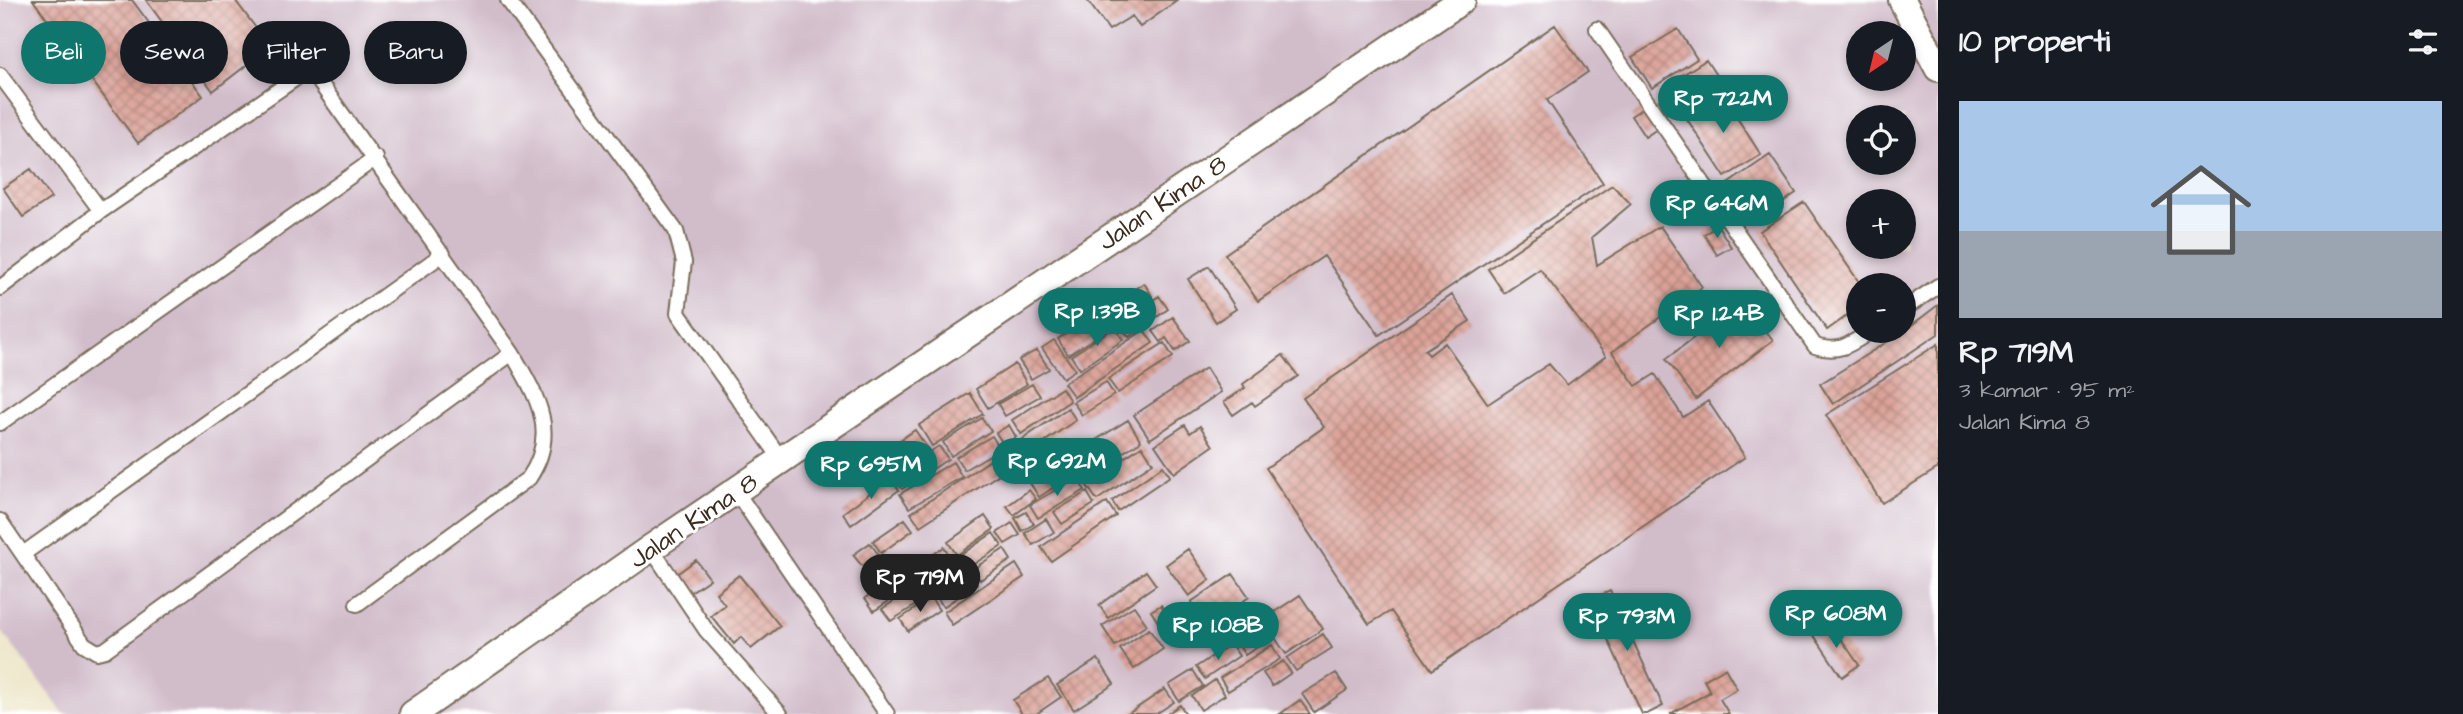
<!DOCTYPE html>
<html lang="id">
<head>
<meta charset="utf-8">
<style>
  :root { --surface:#171b24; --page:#20242c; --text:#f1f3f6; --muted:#9ea1a6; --accent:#0f766e }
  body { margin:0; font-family:"Architects Daughter",sans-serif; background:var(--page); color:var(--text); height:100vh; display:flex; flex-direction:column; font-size:26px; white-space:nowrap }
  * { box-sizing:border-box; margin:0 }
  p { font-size:23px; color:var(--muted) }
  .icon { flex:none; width:38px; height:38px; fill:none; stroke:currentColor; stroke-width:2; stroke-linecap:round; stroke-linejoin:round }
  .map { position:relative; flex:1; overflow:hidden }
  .side { display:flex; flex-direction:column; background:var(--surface); width:525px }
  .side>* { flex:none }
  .top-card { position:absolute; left:21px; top:21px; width:665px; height:63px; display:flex; gap:14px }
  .needle { width:46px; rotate:215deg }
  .buttons { position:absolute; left:1846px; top:21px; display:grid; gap:14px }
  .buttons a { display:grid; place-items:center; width:70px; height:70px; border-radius:50%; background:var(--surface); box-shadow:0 4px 10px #0003; font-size:35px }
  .price { position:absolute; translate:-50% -60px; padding:0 16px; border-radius:24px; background:var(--accent); color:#fff; font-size:23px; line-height:46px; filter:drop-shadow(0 2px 4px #0008) }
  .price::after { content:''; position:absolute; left:50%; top:42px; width:21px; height:16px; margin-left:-10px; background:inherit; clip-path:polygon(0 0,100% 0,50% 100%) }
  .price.current { background:#222; color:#fff }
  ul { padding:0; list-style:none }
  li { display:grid; align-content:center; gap:14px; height:371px; padding:0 21px }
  li span { display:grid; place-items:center; height:217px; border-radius:0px; color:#555 }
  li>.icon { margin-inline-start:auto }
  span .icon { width:126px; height:126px; fill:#fffc; stroke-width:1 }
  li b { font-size:30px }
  h2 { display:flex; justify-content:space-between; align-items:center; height:84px; padding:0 21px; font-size:30px }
  .pill { padding:0 24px; border-radius:32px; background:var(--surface); box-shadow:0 4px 10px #0003; font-size:24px; line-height:63px }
  .pill.current { background:var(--accent); color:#fff }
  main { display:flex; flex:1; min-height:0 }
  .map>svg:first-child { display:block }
</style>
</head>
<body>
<main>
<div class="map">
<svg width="1938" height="714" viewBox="0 0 1938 714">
  <defs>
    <pattern id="building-cross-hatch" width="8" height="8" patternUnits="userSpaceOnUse" patternTransform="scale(1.75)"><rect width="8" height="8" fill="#dba399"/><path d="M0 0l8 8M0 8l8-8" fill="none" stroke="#b3857c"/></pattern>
  </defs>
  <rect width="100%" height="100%" fill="#fff"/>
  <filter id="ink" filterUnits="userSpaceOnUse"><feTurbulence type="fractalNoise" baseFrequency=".0143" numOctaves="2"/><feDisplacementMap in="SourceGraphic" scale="14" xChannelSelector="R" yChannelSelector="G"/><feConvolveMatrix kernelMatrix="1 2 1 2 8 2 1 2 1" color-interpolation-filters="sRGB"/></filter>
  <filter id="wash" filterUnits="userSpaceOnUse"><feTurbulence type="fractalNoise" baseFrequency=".00686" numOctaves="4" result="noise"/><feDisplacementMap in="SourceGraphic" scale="28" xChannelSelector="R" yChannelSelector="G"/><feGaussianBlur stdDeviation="1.57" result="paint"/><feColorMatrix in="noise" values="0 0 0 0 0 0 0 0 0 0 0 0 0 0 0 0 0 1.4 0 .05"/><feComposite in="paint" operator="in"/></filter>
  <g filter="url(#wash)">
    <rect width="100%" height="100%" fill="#efe8ce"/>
    <path fill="#d1bdca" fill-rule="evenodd" d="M 0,0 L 1938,0 L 1938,714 L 64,714 L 0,629 ZM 1858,33 L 1904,33 L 1904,79 L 1858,79 ZM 1858,117 L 1904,117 L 1904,163 L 1858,163 ZM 1858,201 L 1904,201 L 1904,247 L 1858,247 ZM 1858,285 L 1904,285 L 1904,331 L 1858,331 Z"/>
    <g id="blocks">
      <path fill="url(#building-cross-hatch)" d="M 33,0 L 132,0 L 203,96 L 138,143 Z
        M 146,0 L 235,0 L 270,47 L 213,91 Z
        M 1087,0 L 1178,0 L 1140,27 L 1132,16 L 1109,30 Z
        M 1555,25 L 1588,72 L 1547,100 L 1603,183 L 1379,335 L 1324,256 L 1258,301 L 1225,254 Z
        M 1678,29 L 1697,59 L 1652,88 L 1632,57 Z
        M 1706,60 L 1723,86 L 1689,108 L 1685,102 L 1667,113 L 1659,100 L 1674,90 L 1670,83 Z
        M 1721,93 L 1761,155 L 1725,177 L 1685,116 Z
        M 1643,108 L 1657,129 L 1645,137 L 1631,116 Z
        M 1770,155 L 1796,193 L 1753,223 L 1726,185 Z
        M 31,169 L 51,198 L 23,217 L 3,188 Z
        M 1612,185 L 1631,204 L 1592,237 L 1597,265 L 1660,226 L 1702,287 L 1612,352 L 1636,386 L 1655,374 L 1683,417 L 1708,401 L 1745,457 L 1432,670 L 1391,611 L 1369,624 L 1266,468 L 1324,427 L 1303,398 L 1452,295 L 1470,321 L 1425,350 L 1429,355 L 1445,343 L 1488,404 L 1549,364 L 1567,385 L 1606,356 L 1540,269 L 1504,293 L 1488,269 Z
        M 1804,202 L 1861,285 L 1858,308 L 1827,330 L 1760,231 Z
        M 1718,226 L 1731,247 L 1717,255 L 1704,234 Z
        M 1209,266 L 1236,309 L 1216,322 L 1188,279 Z
        M 1144,283 L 1152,296 L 1113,322 L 1105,309 Z
        M 1159,296 L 1168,309 L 1129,337 L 1119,324 Z
        M 1742,301 L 1773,340 L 1696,399 L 1666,359 Z
        M 1938,305 L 1938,334 L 1833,404 L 1820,384 L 1904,331 Z
        M 1100,312 L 1110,328 L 1068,355 L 1058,339 Z
        M 1173,317 L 1190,341 L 1175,351 L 1166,338 L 1161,342 L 1153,331 Z
        M 1115,327 L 1123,340 L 1080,369 L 1071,356 Z
        M 1144,330 L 1153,343 L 1074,397 L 1064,383 Z
        M 1054,340 L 1075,370 L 1063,378 L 1042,348 Z
        M 1164,343 L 1173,357 L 1118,393 L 1108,379 Z
        M 1938,344 L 1938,468 L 1882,503 L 1826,415 Z
        M 1037,350 L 1049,369 L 1031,379 L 1019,360 Z
        M 1283,355 L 1298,376 L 1255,406 L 1252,402 L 1233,415 L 1224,402 L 1245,388 L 1243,384 Z
        M 1015,364 L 1027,384 L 988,408 L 976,389 Z
        M 1206,368 L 1221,392 L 1150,439 L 1134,415 Z
        M 1106,382 L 1114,395 L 1082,415 L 1073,402 Z
        M 1032,384 L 1040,396 L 1005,416 L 998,404 Z
        M 1062,388 L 1070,401 L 1021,434 L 1012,420 Z
        M 970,393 L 983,414 L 932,446 L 919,425 Z
        M 1068,408 L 1076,420 L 1031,451 L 1023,439 Z
        M 982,418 L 991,431 L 951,456 L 943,442 Z
        M 1128,420 L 1141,441 L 1085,476 L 1072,455 Z
        M 1009,425 L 1016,437 L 1004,445 L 996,433 Z
        M 1185,425 L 1190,433 L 1200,426 L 1213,446 L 1174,473 L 1155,445 Z
        M 915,430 L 928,449 L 886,478 L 873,459 Z
        M 992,436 L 1000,449 L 964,470 L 956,457 Z
        M 1017,444 L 1025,456 L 1017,460 L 1009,449 Z
        M 939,446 L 948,459 L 902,489 L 893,475 Z
        M 1142,446 L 1153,463 L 1097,500 L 1085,483 Z
        M 1004,451 L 1013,465 L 920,526 L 911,513 Z
        M 1065,460 L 1074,474 L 1039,497 L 1030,483 Z
        M 953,462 L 962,477 L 909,508 L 900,494 Z
        M 1163,466 L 1170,476 L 1118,511 L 1112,501 Z
        M 890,478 L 899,490 L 851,525 L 843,513 Z
        M 1076,478 L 1085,490 L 1038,518 L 1030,505 Z
        M 1029,490 L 1036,499 L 1014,515 L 1007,506 Z
        M 1087,492 L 1094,504 L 1062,524 L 1054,512 Z
        M 1107,502 L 1116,516 L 1051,561 L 1041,547 Z
        M 1026,512 L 1034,524 L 1022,531 L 1015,518 Z
        M 985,516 L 994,529 L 957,555 L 948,542 Z
        M 905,519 L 913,530 L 881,553 L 873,541 Z
        M 1046,519 L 1054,532 L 1033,545 L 1025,533 Z
        M 1012,523 L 1020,535 L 1005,544 L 997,533 Z
        M 993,533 L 1002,546 L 966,569 L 958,557 Z
        M 870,543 L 878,554 L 862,566 L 853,555 Z
        M 944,547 L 952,559 L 913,584 L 905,574 Z
        M 1004,549 L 1011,560 L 980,580 L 973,569 Z
        M 1188,549 L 1210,580 L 1189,596 L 1166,565 Z
        M 696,560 L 710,579 L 686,595 L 674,576 Z
        M 954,560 L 962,572 L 922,598 L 914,586 Z
        M 1016,564 L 1024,577 L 952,625 L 944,612 Z
        M 1146,571 L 1156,585 L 1108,618 L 1099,605 Z
        M 970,573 L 977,584 L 943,607 L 936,595 Z
        M 1233,574 L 1249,597 L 1208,626 L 1191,602 Z
        M 739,575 L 780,626 L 751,649 L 741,637 L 734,644 L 711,616 L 725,605 L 716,593 Z
        M 899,575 L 908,588 L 874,611 L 865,598 Z
        M 911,590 L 919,603 L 891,621 L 882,609 Z
        M 1610,591 L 1663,706 L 1647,714 L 1642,714 L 1590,600 Z
        M 1300,595 L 1323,629 L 1286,654 L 1263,620 Z
        M 931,598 L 939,610 L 908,631 L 900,619 Z
        M 1161,605 L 1181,638 L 1171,643 L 1151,611 Z
        M 1134,606 L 1147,625 L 1115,646 L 1102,626 Z
        M 1830,623 L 1859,665 L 1842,677 L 1813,634 Z
        M 1258,627 L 1267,641 L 1245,655 L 1236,641 Z
        M 1149,629 L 1163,649 L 1134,669 L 1120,649 Z
        M 1323,634 L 1332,648 L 1296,671 L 1287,658 Z
        M 1231,644 L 1239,656 L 1205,679 L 1196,667 Z
        M 1272,645 L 1280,659 L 1228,691 L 1220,678 Z
        M 1098,659 L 1114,684 L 1074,710 L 1057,685 Z
        M 1283,661 L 1291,673 L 1272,686 L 1263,673 Z
        M 1725,668 L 1737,689 L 1720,699 L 1729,714 L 1670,714 L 1710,692 L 1704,680 Z
        M 1193,670 L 1203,686 L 1179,701 L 1169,685 Z
        M 1336,673 L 1347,690 L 1314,712 L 1302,694 Z
        M 1048,678 L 1061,697 L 1036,714 L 1022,714 L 1013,700 Z
        M 1215,680 L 1225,695 L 1201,710 L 1192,696 Z
        M 1165,689 L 1174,702 L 1156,714 L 1128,714 Z
        M 1300,700 L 1310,714 L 1280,714 Z
        M 1180,705 L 1186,714 L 1167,714 Z"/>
    </g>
  </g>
  <g filter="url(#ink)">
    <use href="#blocks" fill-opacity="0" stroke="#7a6c5c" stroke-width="2"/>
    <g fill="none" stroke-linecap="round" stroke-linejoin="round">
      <g stroke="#7a6c5c" stroke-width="18">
        <path id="lane" d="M 508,0 L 676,231 L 684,262 L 678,313 L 781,459
          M 1597,29 L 1815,346 C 1839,354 1851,344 1871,331
          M 0,75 L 101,211 L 0,288
          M 1904,309 L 1938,286
          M 0,423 L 376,158
          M 735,490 L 887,714
          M 0,521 L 84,644 L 97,652 L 105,650 L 512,353 L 313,73 L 302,74 L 101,211
          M 651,548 L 706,630 L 780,714
          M 23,554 L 443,254
          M 357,604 L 529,478 C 560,432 536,395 512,353"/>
      </g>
      <g stroke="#7a6c5c" stroke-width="30">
        <path id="street" d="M 1902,0 L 1938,68
          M 413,714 L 651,548 L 1462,0"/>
      </g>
      <use href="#lane" stroke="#fff" stroke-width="14"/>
      <use href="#street" stroke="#fff" stroke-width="26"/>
    </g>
  </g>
  <g text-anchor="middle" stroke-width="6" stroke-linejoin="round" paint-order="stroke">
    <g font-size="26" fill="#3b2a1e" stroke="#fff">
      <text transform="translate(1162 202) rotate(-34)" y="9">Jalan Kima 8</text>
      <text transform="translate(693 520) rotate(-34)" y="9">Jalan Kima 8</text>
    </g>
  </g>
</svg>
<div class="buttons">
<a><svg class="needle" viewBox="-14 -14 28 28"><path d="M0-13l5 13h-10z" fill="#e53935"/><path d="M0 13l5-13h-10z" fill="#9ea1a6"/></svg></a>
<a><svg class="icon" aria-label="locate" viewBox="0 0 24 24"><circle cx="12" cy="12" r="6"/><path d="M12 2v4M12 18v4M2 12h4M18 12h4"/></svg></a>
<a>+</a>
<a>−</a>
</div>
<b class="price" style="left:1723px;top:135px">Rp 722M</b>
<b class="price" style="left:1717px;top:240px">Rp 646M</b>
<b class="price" style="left:1097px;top:348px">Rp 1.39B</b>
<b class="price" style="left:1719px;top:350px">Rp 1.24B</b>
<b class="price" style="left:1057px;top:498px">Rp 692M</b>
<b class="price" style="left:871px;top:501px">Rp 695M</b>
<b class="price current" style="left:920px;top:614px">Rp 719M</b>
<b class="price" style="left:1836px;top:650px">Rp 608M</b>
<b class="price" style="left:1627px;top:653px">Rp 793M</b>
<b class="price" style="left:1218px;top:662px">Rp 1.08B</b>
<div class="top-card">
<a class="pill current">Beli</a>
<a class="pill">Sewa</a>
<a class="pill">Filter</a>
<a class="pill">Baru</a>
</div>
</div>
<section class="side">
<h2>10 properti<svg class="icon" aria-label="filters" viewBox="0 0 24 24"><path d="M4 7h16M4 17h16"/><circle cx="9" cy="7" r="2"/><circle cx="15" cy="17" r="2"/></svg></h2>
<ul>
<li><span style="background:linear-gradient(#a9c7e8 60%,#9aa5b1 0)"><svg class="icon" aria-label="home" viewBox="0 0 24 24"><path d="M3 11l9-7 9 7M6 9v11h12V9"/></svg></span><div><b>Rp 719M</b><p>3 kamar · 95 m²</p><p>Jalan Kima 8</p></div></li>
</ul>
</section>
</main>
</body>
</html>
